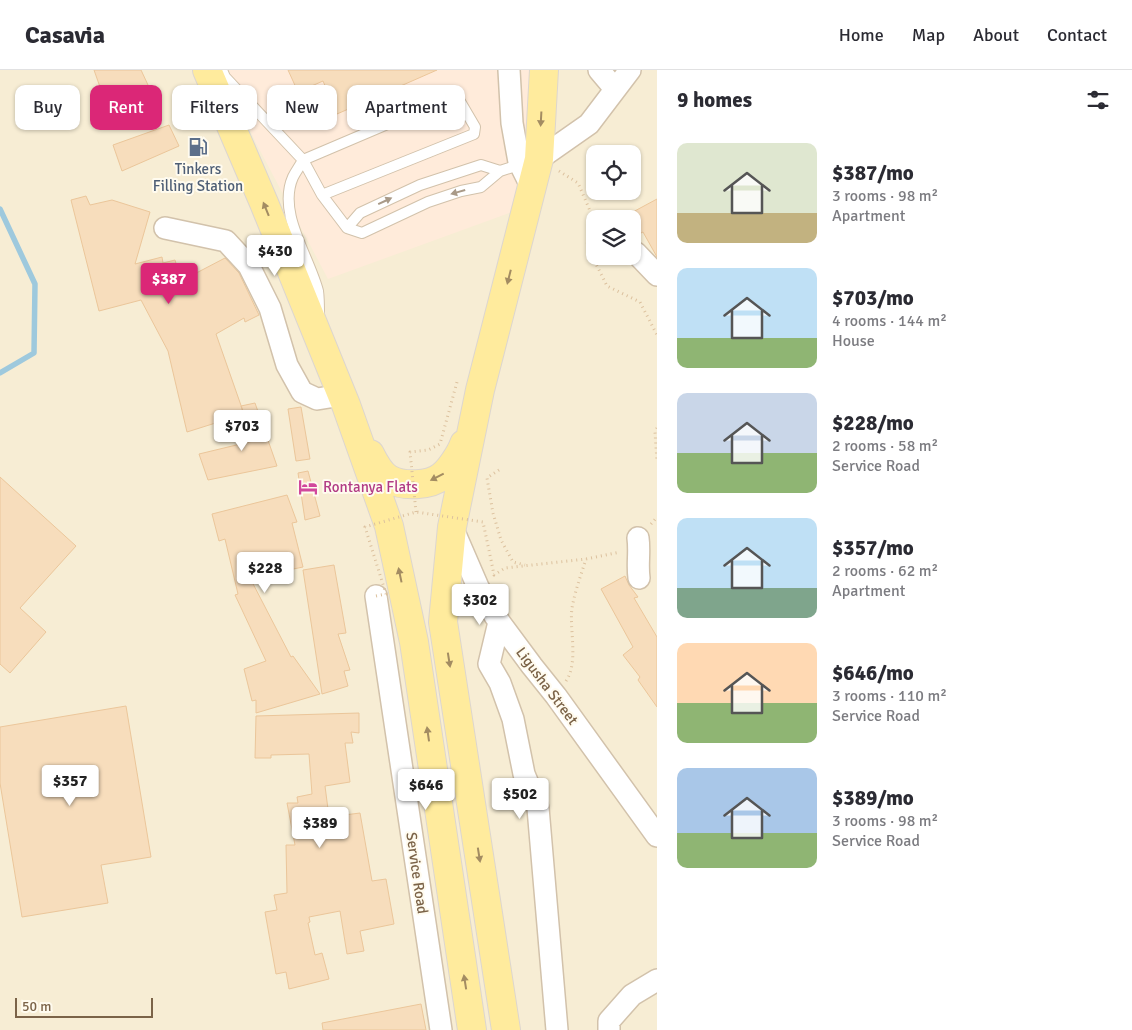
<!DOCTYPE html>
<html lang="en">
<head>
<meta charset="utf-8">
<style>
  :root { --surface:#fff; --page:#f2f2f3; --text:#2b2b33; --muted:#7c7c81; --line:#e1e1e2; --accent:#db2777 }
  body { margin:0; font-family:Signika,sans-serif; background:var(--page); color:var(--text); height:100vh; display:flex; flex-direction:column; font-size:19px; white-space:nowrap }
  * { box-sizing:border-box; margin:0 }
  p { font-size:16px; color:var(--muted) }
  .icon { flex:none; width:28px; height:28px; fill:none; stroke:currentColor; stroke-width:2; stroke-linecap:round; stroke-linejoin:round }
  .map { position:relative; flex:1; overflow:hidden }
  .sheet { display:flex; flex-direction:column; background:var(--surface); width:475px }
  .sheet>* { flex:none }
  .top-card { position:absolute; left:15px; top:15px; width:475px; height:45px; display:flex; gap:10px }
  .tools { position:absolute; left:586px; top:75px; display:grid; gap:10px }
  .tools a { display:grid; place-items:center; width:55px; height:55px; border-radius:10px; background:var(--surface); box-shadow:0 1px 4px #0004; font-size:25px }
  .scale { position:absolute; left:15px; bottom:12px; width:138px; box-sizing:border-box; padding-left:5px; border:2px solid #7b6348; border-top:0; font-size:14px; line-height:18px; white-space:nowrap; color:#7b6348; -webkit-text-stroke:4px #fffbef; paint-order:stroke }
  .price { position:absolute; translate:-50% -42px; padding:0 11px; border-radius:5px; background:#fff; color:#222; font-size:16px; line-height:32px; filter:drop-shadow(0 1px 2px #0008) }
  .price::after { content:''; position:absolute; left:50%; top:30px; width:15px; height:11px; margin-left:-8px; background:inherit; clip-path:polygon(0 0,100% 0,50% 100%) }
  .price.current { background:var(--accent); color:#fff }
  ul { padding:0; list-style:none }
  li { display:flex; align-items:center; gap:15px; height:125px; padding:0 20px }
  li span { display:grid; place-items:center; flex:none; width:140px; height:100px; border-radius:10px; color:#555 }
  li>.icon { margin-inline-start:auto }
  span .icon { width:60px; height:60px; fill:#fffc; stroke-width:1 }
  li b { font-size:21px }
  h2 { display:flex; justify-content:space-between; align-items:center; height:60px; padding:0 20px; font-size:21px }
  .pill { padding:0 18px; border-radius:10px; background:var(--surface); box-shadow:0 1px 4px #0004; font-size:18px; line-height:45px }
  .pill.current { background:var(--accent); color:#fff }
  header { display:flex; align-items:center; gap:30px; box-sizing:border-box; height:70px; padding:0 25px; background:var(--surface); border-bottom:1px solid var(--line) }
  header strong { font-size:24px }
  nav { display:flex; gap:28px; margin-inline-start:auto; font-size:18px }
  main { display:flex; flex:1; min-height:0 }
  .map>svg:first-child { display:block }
</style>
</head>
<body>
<header>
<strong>Casavia</strong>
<nav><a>Home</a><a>Map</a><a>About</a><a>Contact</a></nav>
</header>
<main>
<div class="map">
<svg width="657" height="960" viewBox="0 0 657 960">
  <rect width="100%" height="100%" fill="#fef9e7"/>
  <path fill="#f7edd4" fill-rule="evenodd" d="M 0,0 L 657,0 L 657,960 L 0,960 ZM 595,84 L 632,84 L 632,121 L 595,121 ZM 595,149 L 632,149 L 632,186 L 595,186 Z"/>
  <path fill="#ffebda" d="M 224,0 L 533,0 L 533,26 L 515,141 L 328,209 L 255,71 Z"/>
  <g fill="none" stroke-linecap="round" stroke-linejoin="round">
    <path stroke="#9ec9dd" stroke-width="5.5" d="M 0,139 L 35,214 L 34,283 L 0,303"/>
  </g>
  <path fill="#f7ddbc" stroke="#ebc69a" d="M 94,0 L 141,0 L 148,15 L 106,34 Z
    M 288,0 L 437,0 L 337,44 L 323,11 L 298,22 Z
    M 169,55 L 179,76 L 122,101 L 113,75 Z
    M 86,126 L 90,135 L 112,130 L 150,142 L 135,194 L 162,187 L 163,193 L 175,190 L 181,211 L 225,188 L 239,203 L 259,245 L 245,252 L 244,248 L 216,264 L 244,344 L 187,362 L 168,281 L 141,230 L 99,241 L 71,130 Z
    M 657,129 L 657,187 L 643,162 L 641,163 L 631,143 Z
    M 255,333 L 277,396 L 208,410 L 199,384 L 253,371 L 241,336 Z
    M 301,337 L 310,389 L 296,391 L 288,339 Z
    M 308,401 L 320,446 L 305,450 L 298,403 Z
    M 0,407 L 76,476 L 20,538 L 46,562 L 10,603 L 0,594 Z
    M 287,425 L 297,452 L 292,453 L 303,497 L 250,508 L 291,587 L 293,586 L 320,624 L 256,643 L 256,630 L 252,631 L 244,599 L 266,591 L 235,525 L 238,524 L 225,469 L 219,471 L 212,444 Z
    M 334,495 L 346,563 L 338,564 L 350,600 L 344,601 L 348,616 L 322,624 L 303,500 Z
    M 625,506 L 629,515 L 638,527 L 634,528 L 657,567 L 657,637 L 638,610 L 640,607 L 623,585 L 633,577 L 601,519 Z
    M 126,636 L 151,787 L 101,795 L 108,833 L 22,847 L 0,713 L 0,657 Z
    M 359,643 L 359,663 L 351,662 L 353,673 L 345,673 L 350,712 L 325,716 L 329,747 L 360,743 L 372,811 L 386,809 L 394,854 L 360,861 L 364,881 L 347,884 L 340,841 L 309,847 L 310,852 L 308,853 L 315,885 L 322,883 L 329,909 L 289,919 L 286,902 L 276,904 L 265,842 L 277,840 L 274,825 L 287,823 L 286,775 L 295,775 L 287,733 L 298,733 L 297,727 L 312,724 L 309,684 L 271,685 L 271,688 L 255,688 L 256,646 Z
    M 421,934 L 426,960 L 323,960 L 322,953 Z"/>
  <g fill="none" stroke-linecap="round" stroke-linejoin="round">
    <g stroke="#d2c2ab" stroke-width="12">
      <path id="lane" d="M 222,0 L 225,7 L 303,90 L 322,125 L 474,64 L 475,57 L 458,28 L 451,27 L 303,90 C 300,96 296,101 293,107 C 277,143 309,186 318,221 C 319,228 319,237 319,244
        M 322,125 L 347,158 L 362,163 L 428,132 L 461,121 L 481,117 L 500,101 L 522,94
        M 347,158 L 360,143 L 420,115 L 481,95 L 500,101"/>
    </g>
    <g stroke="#d2c2ab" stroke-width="24">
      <path id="street" d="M 509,0 L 512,53 L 519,92 L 532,118
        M 599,0 L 615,19
        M 539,89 L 589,54 L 630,0
        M 165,158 L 226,171 L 249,196 L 270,238 L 287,295 L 302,322 L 317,329 L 342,325
        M 636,183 L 657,205
        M 452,457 L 478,517 L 495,546 L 532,596 L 556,626 L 657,766
        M 638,468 C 640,482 637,494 639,508
        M 376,526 L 441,960
        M 499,552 L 489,594 L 500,613 L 513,649 L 524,704 L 538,738 L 557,960
        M 609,960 L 609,951 L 632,925 L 657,910"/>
    </g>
    <g stroke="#ddd6cf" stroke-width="30">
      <path id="primary" d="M 207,0 L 264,133 L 346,335 L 389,456 L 414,572 L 472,960
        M 370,384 C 375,394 380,404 389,409 C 403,417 430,416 442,406 C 450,400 461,383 464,374
        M 506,960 L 443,552 L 452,457 L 480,320 L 539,89 L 544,0"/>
    </g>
    <path stroke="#dcc19e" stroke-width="3" stroke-dasharray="1 4" stroke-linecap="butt" d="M 559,101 L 578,113 L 591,143 L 587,176 L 607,216 L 640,232 L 657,265
      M 657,358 L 655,362 L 657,391
      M 499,400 L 487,408 L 493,443 L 501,470 L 513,492 L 525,495
      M 651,454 L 657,447
      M 491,490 L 494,505 L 505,498 L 586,489 L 620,482
      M 566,611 C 579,592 569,559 572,538 C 575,521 581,505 586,489"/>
    <use href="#lane" stroke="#fff" stroke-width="10"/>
    <use href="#street" stroke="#fff" stroke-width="21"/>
    <use href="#primary" stroke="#ffeb9d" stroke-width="28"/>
    <path stroke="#dcc19e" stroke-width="3" stroke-dasharray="1 4" stroke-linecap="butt" d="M 416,442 L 410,382 L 428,380 L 440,374 L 457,312
      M 376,526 L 386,524 L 365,457 L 416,442 L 483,452 L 491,490"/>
  </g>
  <defs><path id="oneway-solid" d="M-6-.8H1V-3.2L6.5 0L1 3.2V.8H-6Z" transform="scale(1.25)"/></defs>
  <g fill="#a38c62">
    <use href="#oneway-solid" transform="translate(541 49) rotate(93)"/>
    <use href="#oneway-solid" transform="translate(266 139) rotate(-112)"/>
    <use href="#oneway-solid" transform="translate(509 207) rotate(104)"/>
    <use href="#oneway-solid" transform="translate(437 407) rotate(153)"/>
    <use href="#oneway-solid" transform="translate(400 505) rotate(-102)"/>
    <use href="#oneway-solid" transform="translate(449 590) rotate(81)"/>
    <use href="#oneway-solid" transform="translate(428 664) rotate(-98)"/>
    <use href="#oneway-solid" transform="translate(479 785) rotate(81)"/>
    <use href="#oneway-solid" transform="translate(465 912) rotate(-99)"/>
  </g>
  <g fill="#a99a88">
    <use href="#oneway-solid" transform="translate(458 122) rotate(164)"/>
    <use href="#oneway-solid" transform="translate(385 131) rotate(-25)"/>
  </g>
  <defs>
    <g id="fuel-bare" transform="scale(1.5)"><path d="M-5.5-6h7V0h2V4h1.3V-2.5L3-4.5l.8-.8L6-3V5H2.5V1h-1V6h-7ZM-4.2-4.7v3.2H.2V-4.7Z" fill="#5c6f8a" stroke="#fffbef" stroke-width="2.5" paint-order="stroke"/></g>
    <g id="hotel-bare" transform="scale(1.5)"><path d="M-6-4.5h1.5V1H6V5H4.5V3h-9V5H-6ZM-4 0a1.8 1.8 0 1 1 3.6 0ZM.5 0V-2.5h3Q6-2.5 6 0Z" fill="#d1479c" stroke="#fffbef" stroke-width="2.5" paint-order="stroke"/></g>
  </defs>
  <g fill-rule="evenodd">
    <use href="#fuel-bare" x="198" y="77"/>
    <use href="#hotel-bare" x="308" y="417"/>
  </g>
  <g text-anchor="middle" stroke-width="4" stroke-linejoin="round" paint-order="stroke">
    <g font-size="15" fill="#4e5e75" stroke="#fffbef">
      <text x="198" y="104">Tinkers<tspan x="198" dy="17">Filling Station</tspan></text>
    </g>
    <g font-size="15" fill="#b23c85" stroke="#fffbef" text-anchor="start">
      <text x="323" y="422">Rontanya Flats</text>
    </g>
    <g font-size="15" fill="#7b6348" stroke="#fffbef">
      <text transform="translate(547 616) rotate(53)" y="5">Ligusha Street</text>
      <text transform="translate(417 803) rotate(82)" y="5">Service Road</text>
    </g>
  </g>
</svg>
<div class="tools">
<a><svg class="icon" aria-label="locate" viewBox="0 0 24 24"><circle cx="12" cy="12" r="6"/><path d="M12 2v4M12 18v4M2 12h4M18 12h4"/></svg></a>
<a><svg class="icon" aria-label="layers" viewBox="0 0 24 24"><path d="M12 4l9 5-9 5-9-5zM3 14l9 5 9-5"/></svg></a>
</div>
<div class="scale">50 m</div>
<b class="price" style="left:275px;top:207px">$430</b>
<b class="price current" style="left:169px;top:235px">$387</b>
<b class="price" style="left:242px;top:382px">$703</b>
<b class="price" style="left:265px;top:524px">$228</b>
<b class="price" style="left:480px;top:556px">$302</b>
<b class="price" style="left:70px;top:737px">$357</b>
<b class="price" style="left:426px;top:741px">$646</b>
<b class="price" style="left:520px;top:750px">$502</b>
<b class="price" style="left:320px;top:779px">$389</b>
<div class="top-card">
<a class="pill">Buy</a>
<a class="pill current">Rent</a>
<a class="pill">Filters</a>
<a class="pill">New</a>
<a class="pill">Apartment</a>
</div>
</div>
<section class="sheet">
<h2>9 homes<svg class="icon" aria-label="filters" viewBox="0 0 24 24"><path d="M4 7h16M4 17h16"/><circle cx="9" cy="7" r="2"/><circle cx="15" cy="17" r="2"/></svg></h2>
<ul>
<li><span style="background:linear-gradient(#dfe7d0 70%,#c2b280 0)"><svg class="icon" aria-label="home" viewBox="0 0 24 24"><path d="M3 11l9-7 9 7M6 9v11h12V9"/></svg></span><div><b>$387/mo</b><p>3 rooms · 98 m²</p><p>Apartment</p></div></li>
<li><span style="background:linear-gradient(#bfe0f5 70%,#8fb573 0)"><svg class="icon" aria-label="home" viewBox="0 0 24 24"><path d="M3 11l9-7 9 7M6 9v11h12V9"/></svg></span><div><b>$703/mo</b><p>4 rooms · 144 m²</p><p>House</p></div></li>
<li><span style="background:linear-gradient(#c9d6e8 60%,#8fb573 0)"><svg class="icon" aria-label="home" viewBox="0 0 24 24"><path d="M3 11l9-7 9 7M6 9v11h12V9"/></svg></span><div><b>$228/mo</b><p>2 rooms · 58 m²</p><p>Service Road</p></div></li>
<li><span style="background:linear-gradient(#bfe0f5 70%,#7fa58c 0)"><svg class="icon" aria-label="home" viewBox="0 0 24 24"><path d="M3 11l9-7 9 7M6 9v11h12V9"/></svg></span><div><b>$357/mo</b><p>2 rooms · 62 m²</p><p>Apartment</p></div></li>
<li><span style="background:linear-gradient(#ffd9b3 60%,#8fb573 0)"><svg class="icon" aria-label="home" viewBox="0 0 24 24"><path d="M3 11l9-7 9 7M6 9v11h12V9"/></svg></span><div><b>$646/mo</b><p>3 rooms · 110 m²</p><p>Service Road</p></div></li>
<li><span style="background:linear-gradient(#a9c7e8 65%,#8fb573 0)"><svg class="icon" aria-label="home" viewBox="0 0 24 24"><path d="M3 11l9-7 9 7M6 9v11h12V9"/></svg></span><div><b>$389/mo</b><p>3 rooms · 98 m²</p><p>Service Road</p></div></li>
</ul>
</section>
</main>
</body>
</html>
